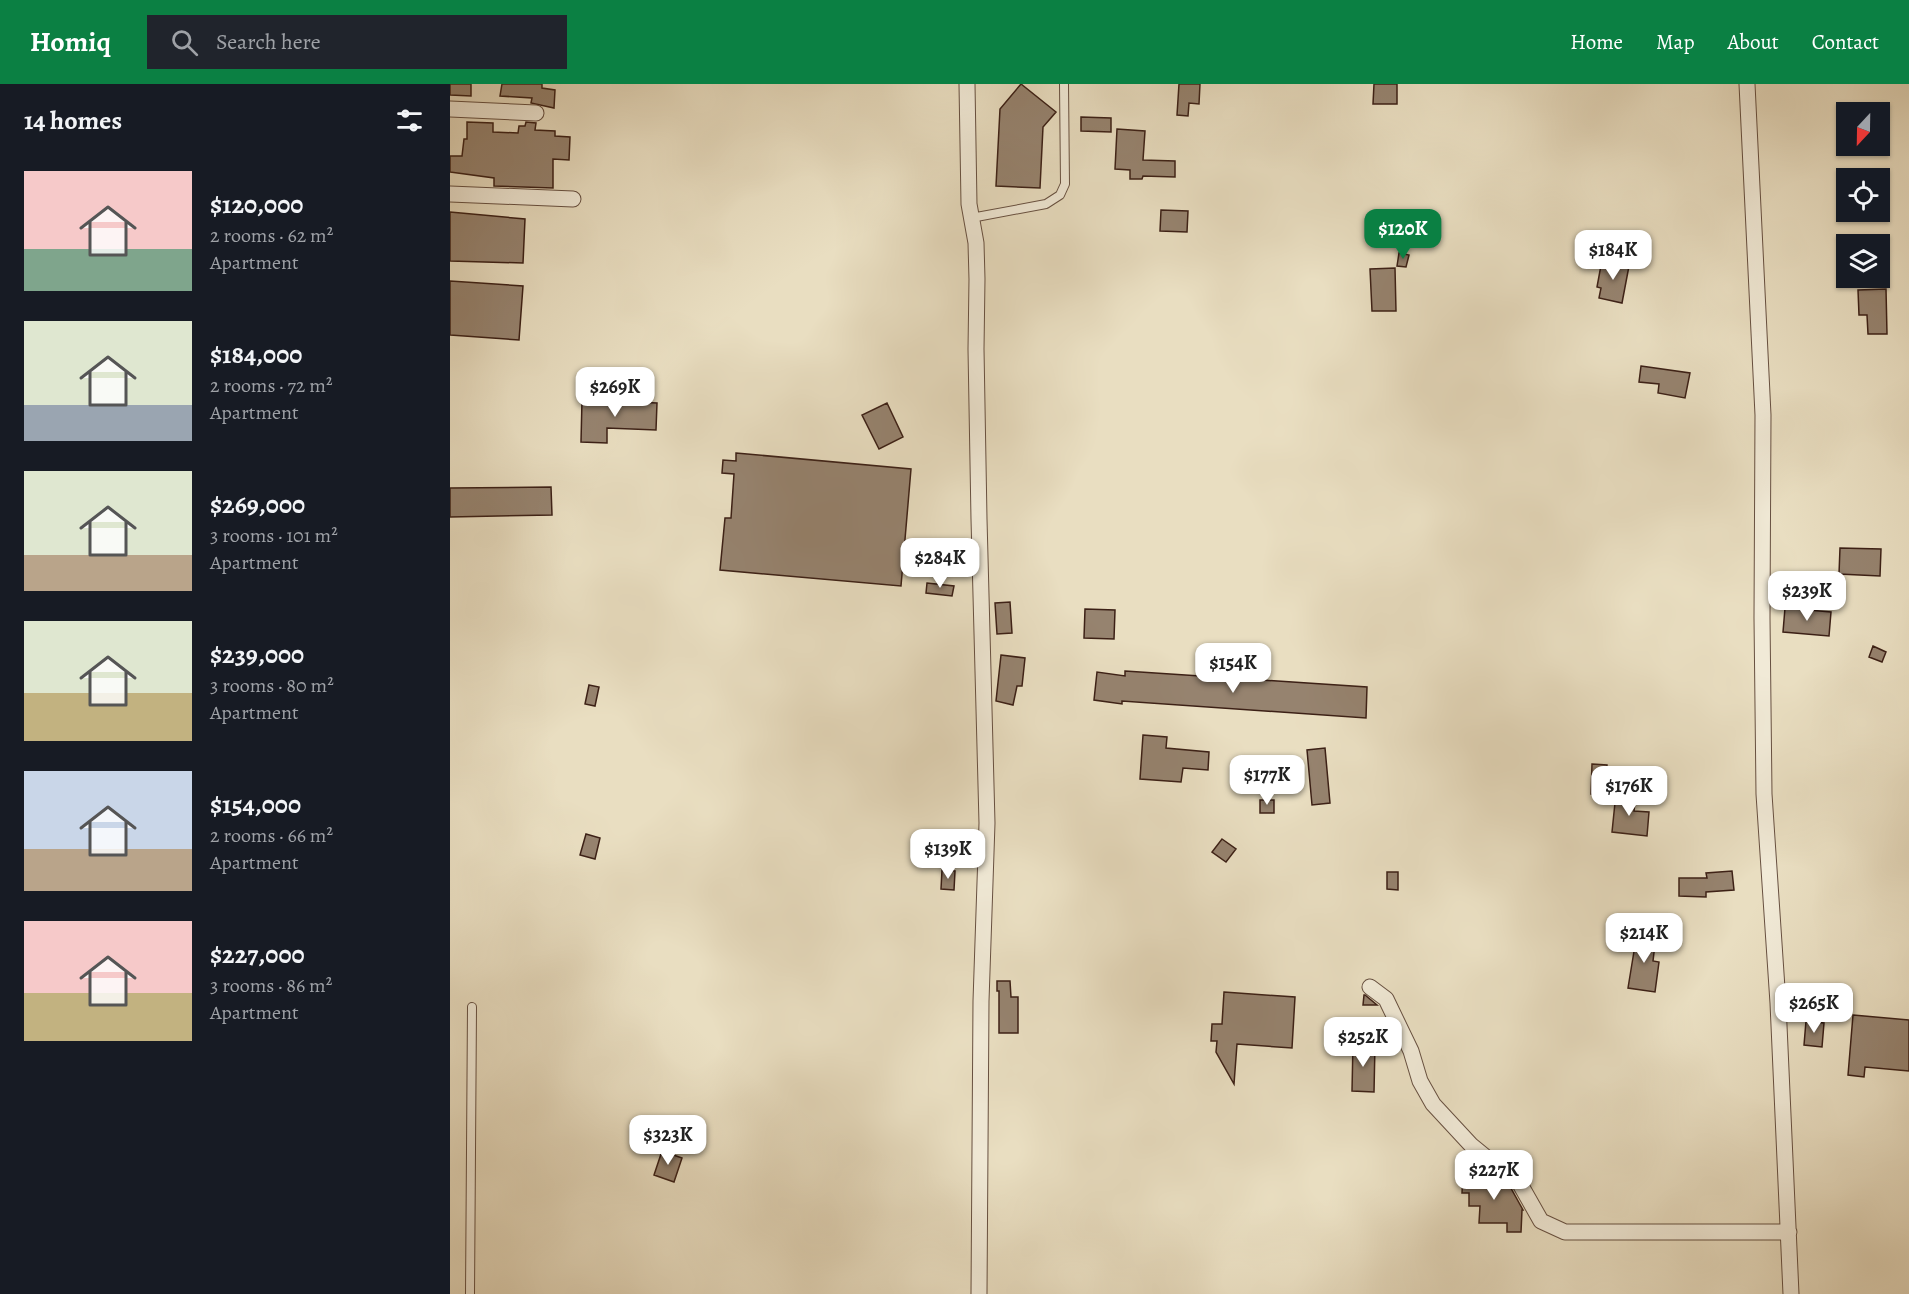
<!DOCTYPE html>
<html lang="en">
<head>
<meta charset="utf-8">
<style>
  :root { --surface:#171b24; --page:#20242c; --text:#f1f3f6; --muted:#9ea1a6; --accent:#0b8043 }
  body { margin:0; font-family:Alegreya,serif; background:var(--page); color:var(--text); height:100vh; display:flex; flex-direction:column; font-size:22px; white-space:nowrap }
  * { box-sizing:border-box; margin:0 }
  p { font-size:20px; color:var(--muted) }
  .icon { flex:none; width:33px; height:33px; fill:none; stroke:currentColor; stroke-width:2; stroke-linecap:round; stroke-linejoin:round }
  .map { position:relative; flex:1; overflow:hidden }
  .panel { display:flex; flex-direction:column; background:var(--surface); width:450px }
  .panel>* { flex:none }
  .needle { width:39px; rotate:202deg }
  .tools { position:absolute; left:1386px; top:18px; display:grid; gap:12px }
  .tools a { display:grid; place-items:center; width:54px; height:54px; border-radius:0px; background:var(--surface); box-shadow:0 2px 4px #0004; font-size:30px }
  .price { position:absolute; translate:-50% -51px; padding:0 14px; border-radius:12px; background:#fff; color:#222; font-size:20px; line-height:39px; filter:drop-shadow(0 2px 3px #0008) }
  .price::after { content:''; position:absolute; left:50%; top:36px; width:18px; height:14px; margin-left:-9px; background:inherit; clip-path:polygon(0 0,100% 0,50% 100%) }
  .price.on { background:var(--accent); color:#fff }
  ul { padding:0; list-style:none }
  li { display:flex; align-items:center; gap:18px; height:150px; padding:0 24px }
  li span { display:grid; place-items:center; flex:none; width:168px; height:120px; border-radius:0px; color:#555 }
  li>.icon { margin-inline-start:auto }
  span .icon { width:72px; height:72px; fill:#fffc; stroke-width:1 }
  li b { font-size:26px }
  h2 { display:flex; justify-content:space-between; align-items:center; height:72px; padding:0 24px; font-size:26px }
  header { display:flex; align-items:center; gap:36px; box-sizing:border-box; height:84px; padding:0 30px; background:var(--accent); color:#fff }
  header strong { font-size:28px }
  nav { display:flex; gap:33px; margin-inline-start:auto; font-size:21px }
  .search { width:420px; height:54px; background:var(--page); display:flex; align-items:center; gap:15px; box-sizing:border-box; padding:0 21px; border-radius:0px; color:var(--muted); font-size:22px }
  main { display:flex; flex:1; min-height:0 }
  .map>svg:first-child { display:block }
</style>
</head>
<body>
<header>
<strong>Homiq</strong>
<div class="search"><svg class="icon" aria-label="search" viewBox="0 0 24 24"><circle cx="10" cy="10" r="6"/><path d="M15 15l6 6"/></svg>Search here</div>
<nav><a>Home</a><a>Map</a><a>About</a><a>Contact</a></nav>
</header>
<main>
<section class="panel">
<h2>14 homes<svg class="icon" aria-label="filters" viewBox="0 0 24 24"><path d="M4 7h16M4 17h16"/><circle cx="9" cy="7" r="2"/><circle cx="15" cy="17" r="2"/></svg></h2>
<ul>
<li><span style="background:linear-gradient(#f6c9c9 65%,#7fa58c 0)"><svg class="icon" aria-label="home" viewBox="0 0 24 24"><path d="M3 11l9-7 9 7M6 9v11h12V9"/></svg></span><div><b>$120,000</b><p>2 rooms · 62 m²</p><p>Apartment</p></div></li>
<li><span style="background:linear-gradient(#dfe7d0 70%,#9aa5b1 0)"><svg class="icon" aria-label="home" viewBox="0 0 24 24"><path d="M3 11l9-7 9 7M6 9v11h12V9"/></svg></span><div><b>$184,000</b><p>2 rooms · 72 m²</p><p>Apartment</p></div></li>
<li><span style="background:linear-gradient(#dfe7d0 70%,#b9a48a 0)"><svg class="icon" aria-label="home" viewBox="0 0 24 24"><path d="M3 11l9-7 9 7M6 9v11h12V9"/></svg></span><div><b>$269,000</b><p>3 rooms · 101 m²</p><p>Apartment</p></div></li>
<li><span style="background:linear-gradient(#dfe7d0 60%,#c2b280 0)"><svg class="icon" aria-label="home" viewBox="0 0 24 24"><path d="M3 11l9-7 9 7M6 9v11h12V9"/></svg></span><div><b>$239,000</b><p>3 rooms · 80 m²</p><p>Apartment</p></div></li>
<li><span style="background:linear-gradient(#c9d6e8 65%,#b9a48a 0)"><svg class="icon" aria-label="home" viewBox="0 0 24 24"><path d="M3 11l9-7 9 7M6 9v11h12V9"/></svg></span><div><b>$154,000</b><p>2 rooms · 66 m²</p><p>Apartment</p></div></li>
<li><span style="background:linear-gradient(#f6c9c9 60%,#c2b280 0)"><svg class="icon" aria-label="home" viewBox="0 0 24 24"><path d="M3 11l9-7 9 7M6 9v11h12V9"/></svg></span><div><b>$227,000</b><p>3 rooms · 86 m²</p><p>Apartment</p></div></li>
</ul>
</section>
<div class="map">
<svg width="1459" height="1210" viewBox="0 0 1459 1210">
  <rect width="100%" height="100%" fill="#e9dec1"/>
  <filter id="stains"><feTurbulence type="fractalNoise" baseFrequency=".00333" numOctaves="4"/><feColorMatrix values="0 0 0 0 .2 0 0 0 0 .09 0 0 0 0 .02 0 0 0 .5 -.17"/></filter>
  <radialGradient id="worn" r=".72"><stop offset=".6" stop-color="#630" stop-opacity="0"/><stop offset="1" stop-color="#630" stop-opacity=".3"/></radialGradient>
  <path fill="#96836f" stroke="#3c2016" stroke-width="1.5" d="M 0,0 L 21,0 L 21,12 L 0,11 Z
    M 52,0 L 92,0 L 92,4 L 105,6 L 104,24 L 81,19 L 82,14 L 50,12 Z
    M 571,0 L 606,28 L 593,43 L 590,104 L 546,102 L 550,25 Z
    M 729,0 L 750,0 L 749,20 L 739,19 L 738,32 L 727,31 Z
    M 924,0 L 947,0 L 947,20 L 923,20 Z
    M 631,33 L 661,34 L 661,48 L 631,47 Z
    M 17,38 L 43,39 L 43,48 L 68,49 L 69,42 L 75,42 L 76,38 L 86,39 L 85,46 L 105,47 L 105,52 L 120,53 L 119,76 L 103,75 L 103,104 L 44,102 L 44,94 L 0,88 L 0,72 L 12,72 L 14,55 L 17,55 Z
    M 667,45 L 695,47 L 693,76 L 725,77 L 725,93 L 693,92 L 692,95 L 680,95 L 680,86 L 665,85 Z
    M 711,126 L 738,127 L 737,148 L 710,147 Z
    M 0,128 L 75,135 L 73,179 L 0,177 Z
    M 949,169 L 959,171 L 956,183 L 947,182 Z
    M 1152,176 L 1179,182 L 1172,219 L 1149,214 L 1151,204 L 1147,203 Z
    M 945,184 L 946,227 L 922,227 L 920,185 Z
    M 0,197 L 73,202 L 69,256 L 0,251 Z
    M 1436,205 L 1437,250 L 1418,250 L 1417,231 L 1409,231 L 1408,206 Z
    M 1191,282 L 1240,289 L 1235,314 L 1208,309 L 1209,300 L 1189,298 Z
    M 132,316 L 207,319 L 206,346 L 157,344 L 157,359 L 131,358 Z
    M 437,319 L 453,353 L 429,365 L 412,331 Z
    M 286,369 L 461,385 L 451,502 L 270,486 L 275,434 L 281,434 L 284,390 L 272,389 L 273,376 L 286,377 Z
    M 101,403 L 102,431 L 0,433 L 0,404 Z
    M 1390,464 L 1431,465 L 1430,492 L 1389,490 Z
    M 477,499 L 504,502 L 502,512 L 476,509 Z
    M 560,518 L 562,549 L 547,550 L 545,519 Z
    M 1335,524 L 1381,528 L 1379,552 L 1333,548 Z
    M 635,525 L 665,526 L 664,555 L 634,554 Z
    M 1423,562 L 1436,568 L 1432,578 L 1419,573 Z
    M 551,571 L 575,574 L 572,602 L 567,602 L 563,621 L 546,617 Z
    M 675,587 L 917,603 L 916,634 L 672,617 L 672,620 L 644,616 L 647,588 L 675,592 Z
    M 139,601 L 149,603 L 145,622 L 135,620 Z
    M 693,651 L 717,653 L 716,664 L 759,668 L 758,686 L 733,684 L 731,698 L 690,695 Z
    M 875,664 L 880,719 L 862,721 L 857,666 Z
    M 1142,680 L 1157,681 L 1156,710 L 1141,710 Z
    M 1166,709 L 1186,711 L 1184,727 L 1199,728 L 1197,752 L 1162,748 Z
    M 810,716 L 824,716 L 824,729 L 810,729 Z
    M 136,750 L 150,754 L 145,775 L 130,771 Z
    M 772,755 L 786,765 L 776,778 L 762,768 Z
    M 492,786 L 505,787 L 504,806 L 491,805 Z
    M 1282,787 L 1284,806 L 1256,808 L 1256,813 L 1229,812 L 1229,794 L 1257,794 L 1256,789 Z
    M 937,788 L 948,788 L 948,806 L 937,805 Z
    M 1187,849 L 1206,852 L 1203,877 L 1209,878 L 1205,908 L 1178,904 Z
    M 547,897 L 560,897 L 561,913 L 568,913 L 568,949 L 549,949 L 549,907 L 547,907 Z
    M 774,908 L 845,913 L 842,964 L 787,960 L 784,1000 L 766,968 L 767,957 L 761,957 L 762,940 L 772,940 Z
    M 914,911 L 915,911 L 927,921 L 913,921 Z
    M 1403,931 L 1459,936 L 1459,987 L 1415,983 L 1414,993 L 1398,991 Z
    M 1356,937 L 1374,939 L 1372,963 L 1354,961 Z
    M 903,959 L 925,960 L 924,1008 L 902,1007 Z
    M 212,1067 L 232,1074 L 224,1098 L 204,1091 Z
    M 1013,1090 L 1038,1090 L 1038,1098 L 1058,1099 L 1073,1126 L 1072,1126 L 1071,1148 L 1057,1148 L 1057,1139 L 1029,1139 L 1030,1122 L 1019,1122 L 1019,1109 L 1012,1109 Z"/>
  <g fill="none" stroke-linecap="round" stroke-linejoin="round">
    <g stroke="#675041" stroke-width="10">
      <path id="lane" d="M 521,134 L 596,120 L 610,111 L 615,100 L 614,0
        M 20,1210 L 22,923"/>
    </g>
    <g stroke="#675041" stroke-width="17">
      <path id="street" d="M 517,0 L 519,120 L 526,159 L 527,195 L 526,265 L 529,435 L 537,739 L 531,917 L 529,1210
        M 1297,0 L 1313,331 L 1312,534 L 1314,710 L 1328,919 L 1341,1210
        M 0,25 L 86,29
        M 0,110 L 123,115
        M 920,903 L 936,915 L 961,967 L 970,997 L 983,1020 L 1021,1061 L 1043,1079 L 1065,1091 L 1091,1137 L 1115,1148 L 1339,1148"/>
    </g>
    <use href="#lane" stroke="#f1ead7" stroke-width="8"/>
    <use href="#street" stroke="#f1ead7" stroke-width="15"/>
  </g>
  <rect width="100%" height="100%" filter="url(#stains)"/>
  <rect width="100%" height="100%" fill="url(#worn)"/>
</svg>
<div class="tools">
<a><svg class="needle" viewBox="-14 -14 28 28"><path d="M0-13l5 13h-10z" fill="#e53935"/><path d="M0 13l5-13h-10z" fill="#9ea1a6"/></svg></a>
<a><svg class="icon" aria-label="locate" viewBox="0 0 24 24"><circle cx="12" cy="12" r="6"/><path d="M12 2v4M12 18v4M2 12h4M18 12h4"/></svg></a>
<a><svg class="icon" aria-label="layers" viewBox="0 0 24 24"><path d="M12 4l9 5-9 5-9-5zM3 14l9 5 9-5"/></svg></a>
</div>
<b class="price on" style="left:953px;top:176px">$120K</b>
<b class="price" style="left:1163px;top:197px">$184K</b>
<b class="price" style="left:165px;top:334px">$269K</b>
<b class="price" style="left:490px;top:505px">$284K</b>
<b class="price" style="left:1357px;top:538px">$239K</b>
<b class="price" style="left:783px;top:610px">$154K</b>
<b class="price" style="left:817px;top:722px">$177K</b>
<b class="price" style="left:1179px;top:733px">$176K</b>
<b class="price" style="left:498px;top:796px">$139K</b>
<b class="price" style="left:1194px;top:880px">$214K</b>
<b class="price" style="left:1364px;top:950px">$265K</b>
<b class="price" style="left:913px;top:984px">$252K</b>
<b class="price" style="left:218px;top:1082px">$323K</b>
<b class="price" style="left:1044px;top:1117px">$227K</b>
</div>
</main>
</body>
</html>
